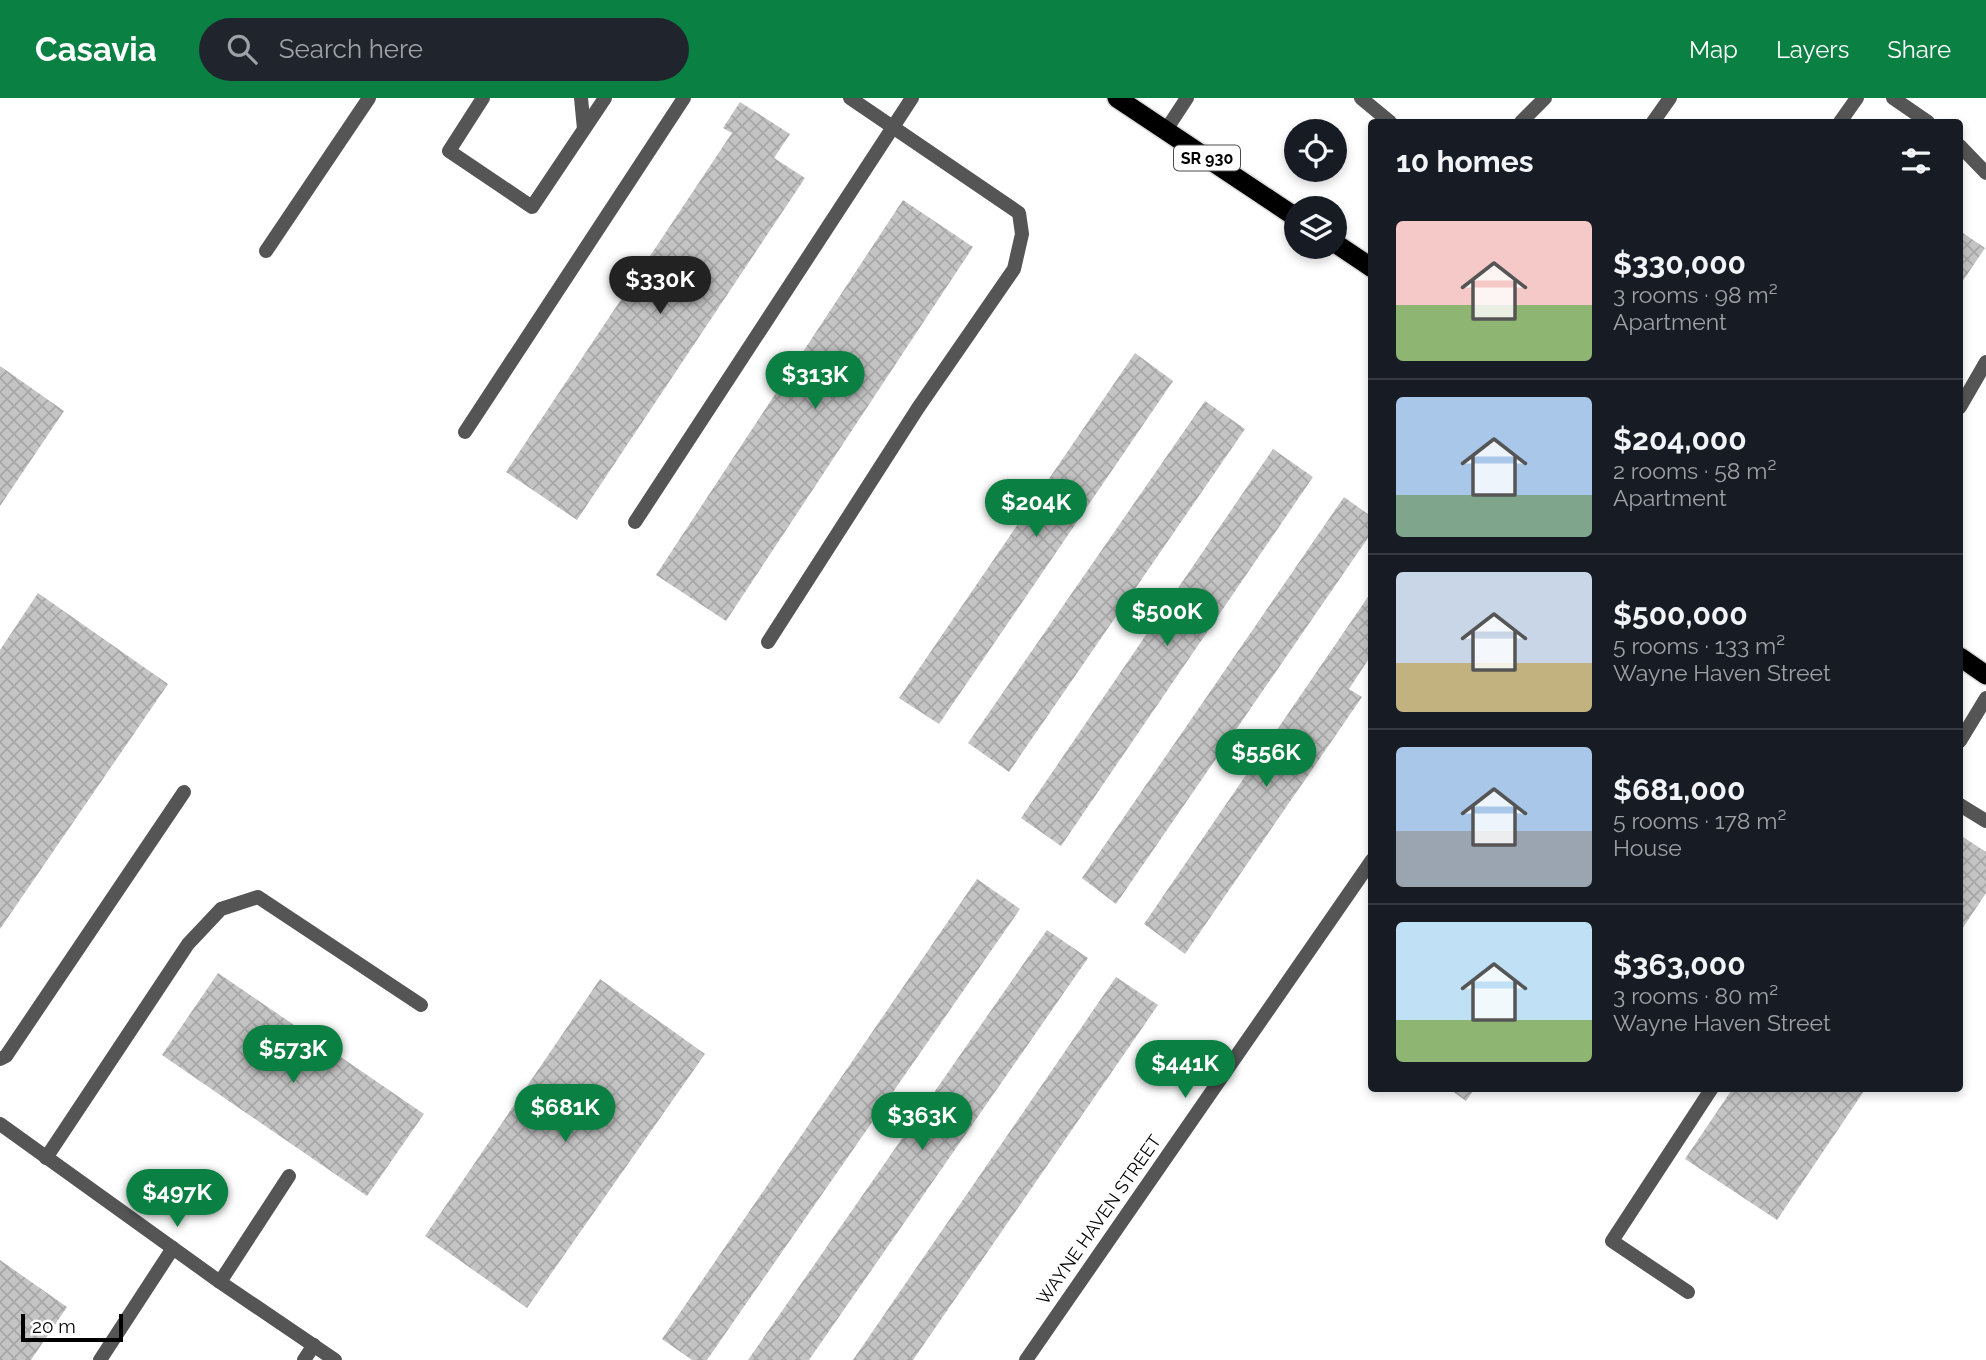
<!DOCTYPE html>
<html lang="en">
<head>
<meta charset="utf-8">
<style>
  :root { --surface:#171b24; --page:#20242c; --text:#f1f3f6; --muted:#9ea1a6; --line:#363941; --accent:#0b8043 }
  body { margin:0; font-family:Raleway,sans-serif; background:var(--page); color:var(--text); height:100vh; display:flex; flex-direction:column; font-size:26px; white-space:nowrap }
  * { box-sizing:border-box; margin:0 }
  p { font-size:23px; color:var(--muted) }
  .icon { flex:none; width:38px; height:38px; fill:none; stroke:currentColor; stroke-width:2; stroke-linecap:round; stroke-linejoin:round }
  .map { position:relative; flex:1; overflow:hidden }
  .sheet { position:absolute; left:1368px; top:21px; width:595px; height:973px; display:flex; flex-direction:column; background:var(--surface); border-radius:7px; box-shadow:0 4px 10px #0003 }
  .sheet>* { flex:none }
  .controls { position:absolute; left:1284px; top:21px; display:grid; gap:14px }
  .controls a { display:grid; place-items:center; width:63px; height:63px; border-radius:50%; background:var(--surface); box-shadow:0 4px 10px #0003; font-size:35px }
  .scale { position:absolute; left:21px; bottom:18px; width:102px; box-sizing:border-box; padding-left:7px; border:4px solid #000; border-top:0; font-size:19px; line-height:24px; white-space:nowrap; color:#000; -webkit-text-stroke:5px #fff; paint-order:stroke }
  .price { position:absolute; translate:-50% -60px; padding:0 16px; border-radius:24px; background:var(--accent); color:#fff; font-size:23px; line-height:46px; filter:drop-shadow(0 2px 4px #0008) }
  .price::after { content:''; position:absolute; left:50%; top:42px; width:21px; height:16px; margin-left:-10px; background:inherit; clip-path:polygon(0 0,100% 0,50% 100%) }
  .price.current { background:#222; color:#fff }
  ul { padding:0; list-style:none }
  li { display:flex; align-items:center; gap:21px; height:175px; padding:0 28px }
  li+li { border-top:2px solid var(--line) }
  li span { display:grid; place-items:center; flex:none; width:196px; height:140px; border-radius:7px; color:#555 }
  li>.icon { margin-inline-start:auto }
  span .icon { width:84px; height:84px; fill:#fffc; stroke-width:1 }
  li b { font-size:30px }
  h2 { display:flex; justify-content:space-between; align-items:center; height:84px; padding:0 28px; font-size:30px }
  header { display:flex; align-items:center; gap:42px; box-sizing:border-box; height:98px; padding:0 35px; background:var(--accent); color:#fff }
  header strong { font-size:33px }
  nav { display:flex; gap:38px; margin-inline-start:auto; font-size:24px }
  .search { width:490px; height:63px; background:var(--page); display:flex; align-items:center; gap:18px; box-sizing:border-box; padding:0 24px; border-radius:38px; color:var(--muted); font-size:26px }
  .map>svg:first-child { display:block }
</style>
</head>
<body>
<header>
<strong>Casavia</strong>
<div class="search"><svg class="icon" aria-label="search" viewBox="0 0 24 24"><circle cx="10" cy="10" r="6"/><path d="M15 15l6 6"/></svg>Search here</div>
<nav><a>Map</a><a>Layers</a><a>Share</a></nav>
</header>
<div class="map">
<svg width="1986" height="1262" viewBox="0 0 1986 1262">
  <defs>
    <pattern id="building-cross-hatch" width="8" height="8" patternUnits="userSpaceOnUse" patternTransform="scale(1.75)"><rect width="8" height="8" fill="#c4c4c4"/><path d="M0 0l8 8M0 8l8-8" fill="none" stroke="#a7a7a7"/></pattern>
  </defs>
  <rect width="100%" height="100%" fill="#fff"/>
  <path fill="url(#building-cross-hatch)" d="M 740,4 L 790,36 L 774,60 L 805,80 L 577,422 L 506,374 L 732,35 L 723,30 Z
    M 903,102 L 973,149 L 726,523 L 656,477 Z
    M 1960,133 L 1985,150 L 1960,187 Z
    M 1135,255 L 1173,283 L 939,626 L 899,600 Z
    M 0,268 L 64,313 L 0,408 Z
    M 1205,303 L 1245,331 L 1009,674 L 968,645 Z
    M 1273,351 L 1313,379 L 1061,748 L 1021,720 Z
    M 1344,399 L 1372,419 L 1372,434 L 1116,806 L 1082,780 Z
    M 1372,493 L 1372,556 L 1349,591 L 1362,599 L 1185,856 L 1144,826 Z
    M 38,495 L 168,586 L 0,831 L 0,552 Z
    M 1960,737 L 1986,754 L 1986,795 L 1960,834 Z
    M 977,781 L 1020,811 L 707,1262 L 692,1262 L 662,1241 Z
    M 1047,832 L 1088,860 L 809,1262 L 748,1262 Z
    M 218,875 L 424,1016 L 367,1098 L 162,957 Z
    M 1116,879 L 1158,907 L 913,1262 L 853,1262 Z
    M 600,881 L 705,956 L 527,1210 L 425,1138 Z
    M 1448,990 L 1475,990 L 1466,1003 Z
    M 1733,990 L 1866,990 L 1777,1122 L 1685,1061 Z
    M 0,1162 L 67,1209 L 31,1262 L 0,1262 Z"/>
  <g fill="none" stroke-linecap="round" stroke-linejoin="round">
    <g stroke="#dbdbdb" stroke-width="22">
      <path id="trunk" d="M 1117,0 L 1297,120
        M 1335,145 L 1372,170
        M 1960,559 L 1986,577"/>
    </g>
    <path stroke="#555" stroke-width="14" d="M 483,0 L 449,53 L 532,109 L 605,0
      M 581,0 L 584,31
      M 1361,0 L 1390,24
      M 1893,0 L 1928,24
      M 1521,24 L 1545,0
      M 1653,24 L 1670,0
      M 1840,24 L 1857,0
      M 1166,32 L 1187,0
      M 1960,48 L 1986,75
      M 266,153 L 369,0
      M 1960,309 L 1986,264
      M 465,334 L 684,0
      M 635,424 L 912,0
      M 768,544 L 918,310 L 1014,171 L 1022,136 L 1019,115 L 850,0
      M 1960,643 L 1986,600
      M 1960,707 L 1986,723
      M 0,961 L 6,958 L 184,694
      M 46,1060 L 188,846 L 221,811 L 258,799 L 421,907
      M 220,1184 L 289,1078
      M 1688,1194 L 1612,1143 L 1712,990
      M 100,1262 L 173,1150
      M 304,1262 L 314,1247"/>
    <path stroke="#555" stroke-width="14" d="M 0,1026 L 220,1184 L 335,1262
      M 1026,1262 L 1372,762"/>
    <use href="#trunk" stroke="#000" stroke-width="19"/>
  </g>
  <g text-anchor="middle" stroke-width="5" stroke-linejoin="round" paint-order="stroke">
    <rect fill="#fff" stroke="#4c4c4c" stroke-width="2" x="1174" y="47.5" width="66" height="25" rx="5"/>
    <g font-size="16" font-weight="bold" fill="#000">
      <text x="1207" y="66">SR 930</text>
    </g>
    <g font-size="18" fill="#000" stroke="#fff">
      <text transform="translate(1099 1122) rotate(-55)" y="6">WAYNE HAVEN STREET</text>
    </g>
  </g>
</svg>
<div class="controls">
<a><svg class="icon" aria-label="locate" viewBox="0 0 24 24"><circle cx="12" cy="12" r="6"/><path d="M12 2v4M12 18v4M2 12h4M18 12h4"/></svg></a>
<a><svg class="icon" aria-label="layers" viewBox="0 0 24 24"><path d="M12 4l9 5-9 5-9-5zM3 14l9 5 9-5"/></svg></a>
</div>
<div class="scale">20 m</div>
<b class="price current" style="left:660px;top:218px">$330K</b>
<b class="price" style="left:815px;top:313px">$313K</b>
<b class="price" style="left:1036px;top:441px">$204K</b>
<b class="price" style="left:1167px;top:550px">$500K</b>
<b class="price" style="left:1266px;top:691px">$556K</b>
<b class="price" style="left:293px;top:987px">$573K</b>
<b class="price" style="left:1185px;top:1002px">$441K</b>
<b class="price" style="left:565px;top:1046px">$681K</b>
<b class="price" style="left:922px;top:1054px">$363K</b>
<b class="price" style="left:177px;top:1131px">$497K</b>
<section class="sheet">
<h2>10 homes<svg class="icon" aria-label="filters" viewBox="0 0 24 24"><path d="M4 7h16M4 17h16"/><circle cx="9" cy="7" r="2"/><circle cx="15" cy="17" r="2"/></svg></h2>
<ul>
<li><span style="background:linear-gradient(#f6c9c9 60%,#8fb573 0)"><svg class="icon" aria-label="home" viewBox="0 0 24 24"><path d="M3 11l9-7 9 7M6 9v11h12V9"/></svg></span><div><b>$330,000</b><p>3 rooms · 98 m²</p><p>Apartment</p></div></li>
<li><span style="background:linear-gradient(#a9c7e8 70%,#7fa58c 0)"><svg class="icon" aria-label="home" viewBox="0 0 24 24"><path d="M3 11l9-7 9 7M6 9v11h12V9"/></svg></span><div><b>$204,000</b><p>2 rooms · 58 m²</p><p>Apartment</p></div></li>
<li><span style="background:linear-gradient(#c9d6e8 65%,#c2b280 0)"><svg class="icon" aria-label="home" viewBox="0 0 24 24"><path d="M3 11l9-7 9 7M6 9v11h12V9"/></svg></span><div><b>$500,000</b><p>5 rooms · 133 m²</p><p>Wayne Haven Street</p></div></li>
<li><span style="background:linear-gradient(#a9c7e8 60%,#9aa5b1 0)"><svg class="icon" aria-label="home" viewBox="0 0 24 24"><path d="M3 11l9-7 9 7M6 9v11h12V9"/></svg></span><div><b>$681,000</b><p>5 rooms · 178 m²</p><p>House</p></div></li>
<li><span style="background:linear-gradient(#bfe0f5 70%,#8fb573 0)"><svg class="icon" aria-label="home" viewBox="0 0 24 24"><path d="M3 11l9-7 9 7M6 9v11h12V9"/></svg></span><div><b>$363,000</b><p>3 rooms · 80 m²</p><p>Wayne Haven Street</p></div></li>
</ul>
</section>
</div>
</body>
</html>
